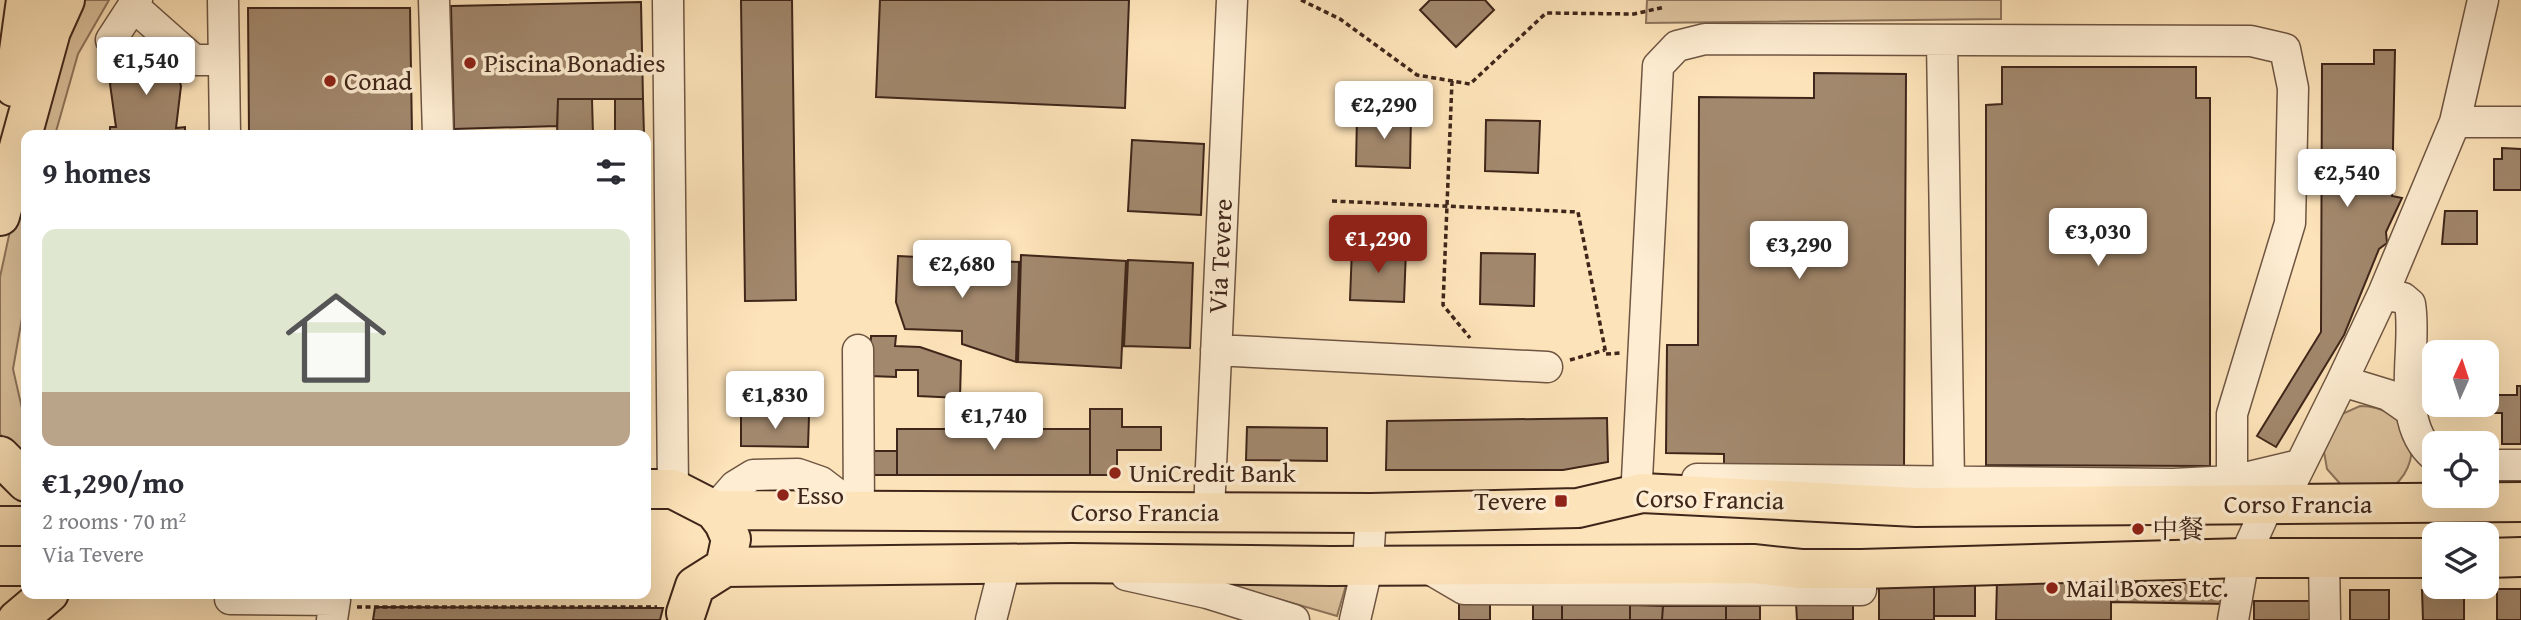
<!DOCTYPE html>
<html lang="en">
<head>
<meta charset="utf-8">
<style>
  :root { --surface:#fff; --page:#f2f2f3; --text:#2b2b33; --muted:#7c7c81; --line:#e1e1e2; --accent:#8f2418 }
  body { margin:0; font-family:"Gentium Book Plus","Noto Serif SC",serif; background:var(--page); color:var(--text); height:100vh; display:flex; flex-direction:column; font-size:26px; white-space:nowrap }
  * { box-sizing:border-box; margin:0 }
  p { font-size:23px; color:var(--muted) }
  .icon { flex:none; width:38px; height:38px; fill:none; stroke:currentColor; stroke-width:2; stroke-linecap:round; stroke-linejoin:round }
  .map { position:relative; flex:1; overflow:hidden }
  .panel { position:absolute; left:21px; top:130px; width:630px; height:469px; display:flex; flex-direction:column; background:var(--surface); border-radius:14px; box-shadow:0 7px 28px #0002 }
  .panel>* { flex:none }
  .needle { width:46px; rotate:3deg }
  .fabs { position:absolute; left:2422px; top:340px; display:grid; gap:14px }
  .fabs a { display:grid; place-items:center; width:77px; height:77px; border-radius:14px; background:var(--surface); box-shadow:0 7px 28px #0002; font-size:35px }
  .price { position:absolute; translate:-50% -60px; padding:0 16px; border-radius:7px; background:#fff; color:#222; font-size:23px; line-height:46px; filter:drop-shadow(0 2px 4px #0008) }
  .price::after { content:''; position:absolute; left:50%; top:42px; width:21px; height:16px; margin-left:-10px; background:inherit; clip-path:polygon(0 0,100% 0,50% 100%) }
  .price.selected { background:var(--accent); color:#fff }
  ul { padding:0; list-style:none }
  li { display:grid; align-content:center; gap:14px; height:371px; padding:0 21px }
  li+li { border-top:2px solid var(--line) }
  li span { display:grid; place-items:center; height:217px; border-radius:14px; color:#555 }
  li>.icon { margin-inline-start:auto }
  span .icon { width:126px; height:126px; fill:#fffc; stroke-width:1 }
  li b { font-size:30px }
  h2 { display:flex; justify-content:space-between; align-items:center; height:84px; padding:0 21px; font-size:30px }
  .map>svg:first-child { display:block }
</style>
</head>
<body>
<div class="map">
<svg width="2521" height="620" viewBox="0 0 2521 620">
  <rect width="100%" height="100%" fill="#fde3b9"/>
  <filter id="stains"><feTurbulence type="fractalNoise" baseFrequency=".00286" numOctaves="4"/><feColorMatrix values="0 0 0 0 .2 0 0 0 0 .09 0 0 0 0 .02 0 0 0 .5 -.17"/></filter>
  <radialGradient id="worn" r=".72"><stop offset=".6" stop-color="#630" stop-opacity="0"/><stop offset="1" stop-color="#630" stop-opacity=".3"/></radialGradient>
  <path fill="#ddc39e" stroke="#8e745c" stroke-width="2" d="M 79,0 L 109,0 L 78,54 L 55,135 L 31,135 Z
    M 1647,0 L 2001,0 L 2001,19 L 1646,23 Z
    M 26,157 L 26,295 L 13,369 L 26,426 L 26,466 L 0,434 L 0,277 Z
    M 2360,406 C 2407,406 2430,455 2393,487 L 2343,487 L 2327,469 L 2323,446 L 2342,414 Z
    M 1220,582 L 1347,582 L 1337,616 Z"/>
  <path fill="#a2886d" stroke="#3f261a" stroke-width="2" d="M 741,0 L 792,0 L 796,300 L 745,301 Z
    M 880,0 L 1129,0 L 1125,108 L 876,97 Z
    M 1430,0 L 1485,0 L 1494,10 L 1456,47 L 1420,10 Z
    M 641,2 L 643,99 L 558,99 L 557,126 L 454,129 L 451,6 Z
    M 248,8 L 410,8 L 412,135 L 249,135 Z
    M 2374,50 L 2395,50 L 2392,196 L 2402,198 L 2386,232 L 2387,243 L 2379,249 L 2344,335 L 2276,447 L 2257,436 L 2321,332 L 2322,64 L 2374,64 Z
    M 137,53 L 158,54 L 176,68 L 181,86 L 176,128 L 185,127 L 185,135 L 110,135 L 110,127 L 116,127 L 110,84 L 120,63 Z
    M 2002,67 L 2196,67 L 2196,98 L 2210,98 L 2210,466 L 1986,465 L 1986,105 L 2002,104 Z
    M 1814,73 L 1906,74 L 1904,468 L 1724,466 L 1724,454 L 1666,453 L 1667,345 L 1698,345 L 1699,97 L 1814,98 Z
    M 558,99 L 592,99 L 593,135 L 557,135 Z
    M 615,99 L 643,99 L 644,135 L 615,135 Z
    M 1357,115 L 1411,116 L 1410,168 L 1356,166 Z
    M 1486,120 L 1540,121 L 1538,173 L 1485,171 Z
    M 1132,140 L 1204,144 L 1201,215 L 1128,211 Z
    M 2502,148 L 2521,149 L 2521,190 L 2494,190 L 2494,159 L 2502,159 Z
    M 2445,211 L 2477,211 L 2477,244 L 2442,244 Z
    M 1352,248 L 1406,250 L 1404,302 L 1350,300 Z
    M 1481,253 L 1535,254 L 1534,306 L 1480,304 Z
    M 1021,255 L 1126,261 L 1121,368 L 1018,362 Z
    M 898,256 L 1019,262 L 1016,362 L 962,344 L 962,331 L 905,329 L 896,302 Z
    M 1128,260 L 1193,263 L 1190,348 L 1124,346 Z
    M 871,336 L 896,336 L 895,346 L 920,347 L 961,361 L 960,398 L 918,396 L 918,370 L 896,370 L 896,377 L 870,376 Z
    M 2487,360 L 2489,360 L 2489,395 L 2517,395 L 2517,386 L 2521,386 L 2521,444 L 2502,444 L 2502,413 L 2445,413 L 2445,404 L 2487,404 Z
    M 1090,409 L 1122,409 L 1122,427 L 1161,427 L 1161,450 L 1117,450 L 1117,475 L 1090,475 Z
    M 741,415 L 809,416 L 808,447 L 741,446 Z
    M 1607,418 L 1608,462 L 1563,470 L 1386,470 L 1387,421 Z
    M 1247,427 L 1327,428 L 1327,461 L 1246,460 Z
    M 897,429 L 1090,429 L 1090,475 L 897,475 Z
    M 865,451 L 897,451 L 897,475 L 866,475 Z
    M 1997,580 L 2229,584 L 2228,604 L 2111,602 L 2111,620 L 1996,620 Z
    M 1934,584 L 1934,620 L 1879,620 L 1879,585 Z
    M 1934,584 L 1975,585 L 1975,616 L 1934,616 Z
    M 2497,589 L 2521,589 L 2521,620 L 2497,620 Z
    M 2350,590 L 2389,590 L 2389,620 L 2350,620 Z
    M 2422,590 L 2464,590 L 2464,620 L 2423,620 Z
    M 2254,601 L 2310,601 L 2310,620 L 2254,620 Z
    M 1853,602 L 1853,620 L 1797,620 L 1796,603 Z
    M 1459,603 L 1490,603 L 1490,620 L 1459,620 Z
    M 1533,603 L 1562,604 L 1562,620 L 1533,620 Z
    M 1562,604 L 1630,605 L 1630,620 L 1562,620 Z
    M 1630,605 L 1663,606 L 1662,620 L 1630,620 Z
    M 1663,606 L 1726,606 L 1726,620 L 1662,620 Z
    M 1726,606 L 1760,606 L 1760,620 L 1726,620 Z
    M 375,607 L 663,608 L 660,620 L 373,620 Z"/>
  <g fill="none" stroke-linecap="round" stroke-linejoin="round">
    <g stroke="#6e5542" stroke-width="33">
      <path id="minor" d="M 223,0 L 225,135
        M 434,0 L 438,135
        M 668,0 L 673,489
        M 133,6 L 194,60 L 224,60
        M 111,40 L 137,0
        M 1942,40 L 1949,482
        M 2455,122 L 2521,122
        M 2383,294 L 2403,298 L 2410,304 C 2418,350 2393,421 2434,456
        M 858,350 L 859,511
        M 1216,350 L 1547,367
        M 2342,381 L 2388,395 L 2411,411
        M 2487,465 L 2521,465
        M 1637,479 L 1658,66 L 1677,46 L 1705,39 L 2251,41 L 2285,49 L 2293,88 L 2290,223 L 2232,414 L 2232,481
        M 1697,479 L 2173,484 L 2232,481 L 2299,465
        M 714,510 L 735,486 L 753,475 L 798,474 L 821,482 L 859,511
        M 1209,511 L 1232,0
        M 2324,558 L 2325,620
        M 1423,565 L 1464,589 L 1861,590 L 1861,569
        M 1126,575 L 1207,593 L 1294,620
        M 230,593 L 230,599 L 335,600 L 332,620
        M 991,620 L 1005,565
        M 1355,620 L 1368,564 L 1371,513
        M 2233,620 L 2244,558 L 2268,505 L 2293,480 L 2342,381 L 2383,294 L 2455,122 L 2483,0"/>
    </g>
    <g stroke="#3f261a" stroke-width="42">
      <path id="major" d="M 646,489 L 673,489 L 714,510 L 724,523 L 731,539 L 725,567 L 695,586 L 686,613
        M 714,510 L 1371,513 L 1578,508 L 1642,493 L 1916,507 L 2521,502
        M 0,526 L 26,526
        M 2487,558 L 2521,557
        M 0,566 L 26,566
        M 725,567 L 1071,563 L 1330,566 L 1753,564 L 1801,569 L 1861,569 L 2244,558 L 2434,558"/>
    </g>
    <g stroke="#3f261a" stroke-width="42">
      <path id="highway" d="M 14,87 L 26,0
        M 0,216 L 51,31 L 65,0
        M 0,456 L 26,482
        M 17,620 L 49,593"/>
    </g>
    <path stroke="#3f261a" stroke-width="3.5" stroke-dasharray="5 3.5" stroke-linecap="butt" d="M 1301,0 L 1340,19 L 1417,75 L 1470,84 L 1546,13 L 1634,14 L 1665,7
      M 1452,81 L 1443,305 L 1470,338
      M 1332,201 L 1578,212 L 1606,354 L 1620,353
      M 1570,360 L 1605,350
      M 357,607 L 657,607"/>
    <use href="#minor" stroke="#feedd2" stroke-width="30"/>
    <use href="#major" stroke="#fde3b9" stroke-width="38"/>
    <use href="#highway" stroke="#fde3b9" stroke-width="38"/>
  </g>
  <g fill="#8f2418" stroke="#feedd2" stroke-width="2.5">
    <circle cx="470" cy="63" r="7"/>
    <circle cx="330" cy="81" r="7"/>
    <circle cx="1115" cy="473" r="7"/>
    <circle cx="783" cy="495" r="7"/>
    <rect x="1554" y="494" width="14" height="14" rx="3.5"/>
    <circle cx="2138" cy="529" r="7"/>
    <circle cx="2052" cy="588" r="7"/>
  </g>
  <g text-anchor="middle" stroke-width="7" stroke-linejoin="round" paint-order="stroke">
    <g font-size="26" fill="#3f261a" stroke="#feedd2" text-anchor="start">
      <text x="484" y="72">Piscina Bonadies</text>
      <text x="344" y="90">Conad</text>
      <text x="1129" y="482">UniCredit Bank</text>
      <text x="797" y="504">Esso</text>
      <text x="1547" y="510" text-anchor="end">Tevere</text>
      <text x="2152" y="538">中餐</text>
      <text x="2066" y="597">Mail Boxes Etc.</text>
    </g>
    <g font-size="26" fill="#3f261a" stroke="#feedd2">
      <text transform="translate(1220 256) rotate(-87)" y="9">Via Tevere</text>
      <text transform="translate(1710 499) rotate(1)" y="9">Corso Francia</text>
      <text x="2298" y="513">Corso Francia</text>
      <text x="1145" y="521">Corso Francia</text>
    </g>
  </g>
  <rect width="100%" height="100%" filter="url(#stains)"/>
  <rect width="100%" height="100%" fill="url(#worn)"/>
</svg>
<div class="fabs">
<a><svg class="needle" viewBox="-14 -14 28 28"><path d="M0-13l5 13h-10z" fill="#e53935"/><path d="M0 13l5-13h-10z" fill="#7c7c81"/></svg></a>
<a><svg class="icon" aria-label="locate" viewBox="0 0 24 24"><circle cx="12" cy="12" r="6"/><path d="M12 2v4M12 18v4M2 12h4M18 12h4"/></svg></a>
<a><svg class="icon" aria-label="layers" viewBox="0 0 24 24"><path d="M12 4l9 5-9 5-9-5zM3 14l9 5 9-5"/></svg></a>
</div>
<b class="price" style="left:146px;top:97px">€1,540</b>
<b class="price" style="left:1384px;top:141px">€2,290</b>
<b class="price" style="left:2347px;top:209px">€2,540</b>
<b class="price" style="left:2098px;top:268px">€3,030</b>
<b class="price selected" style="left:1378px;top:275px">€1,290</b>
<b class="price" style="left:1799px;top:281px">€3,290</b>
<b class="price" style="left:962px;top:300px">€2,680</b>
<b class="price" style="left:775px;top:431px">€1,830</b>
<b class="price" style="left:994px;top:452px">€1,740</b>
<section class="panel">
<h2>9 homes<svg class="icon" aria-label="filters" viewBox="0 0 24 24"><path d="M4 7h16M4 17h16"/><circle cx="9" cy="7" r="2"/><circle cx="15" cy="17" r="2"/></svg></h2>
<ul>
<li><span style="background:linear-gradient(#dfe7d0 75%,#b9a48a 0)"><svg class="icon" aria-label="home" viewBox="0 0 24 24"><path d="M3 11l9-7 9 7M6 9v11h12V9"/></svg></span><div><b>€1,290/mo</b><p>2 rooms · 70 m²</p><p>Via Tevere</p></div></li>
</ul>
</section>
</div>
</body>
</html>
